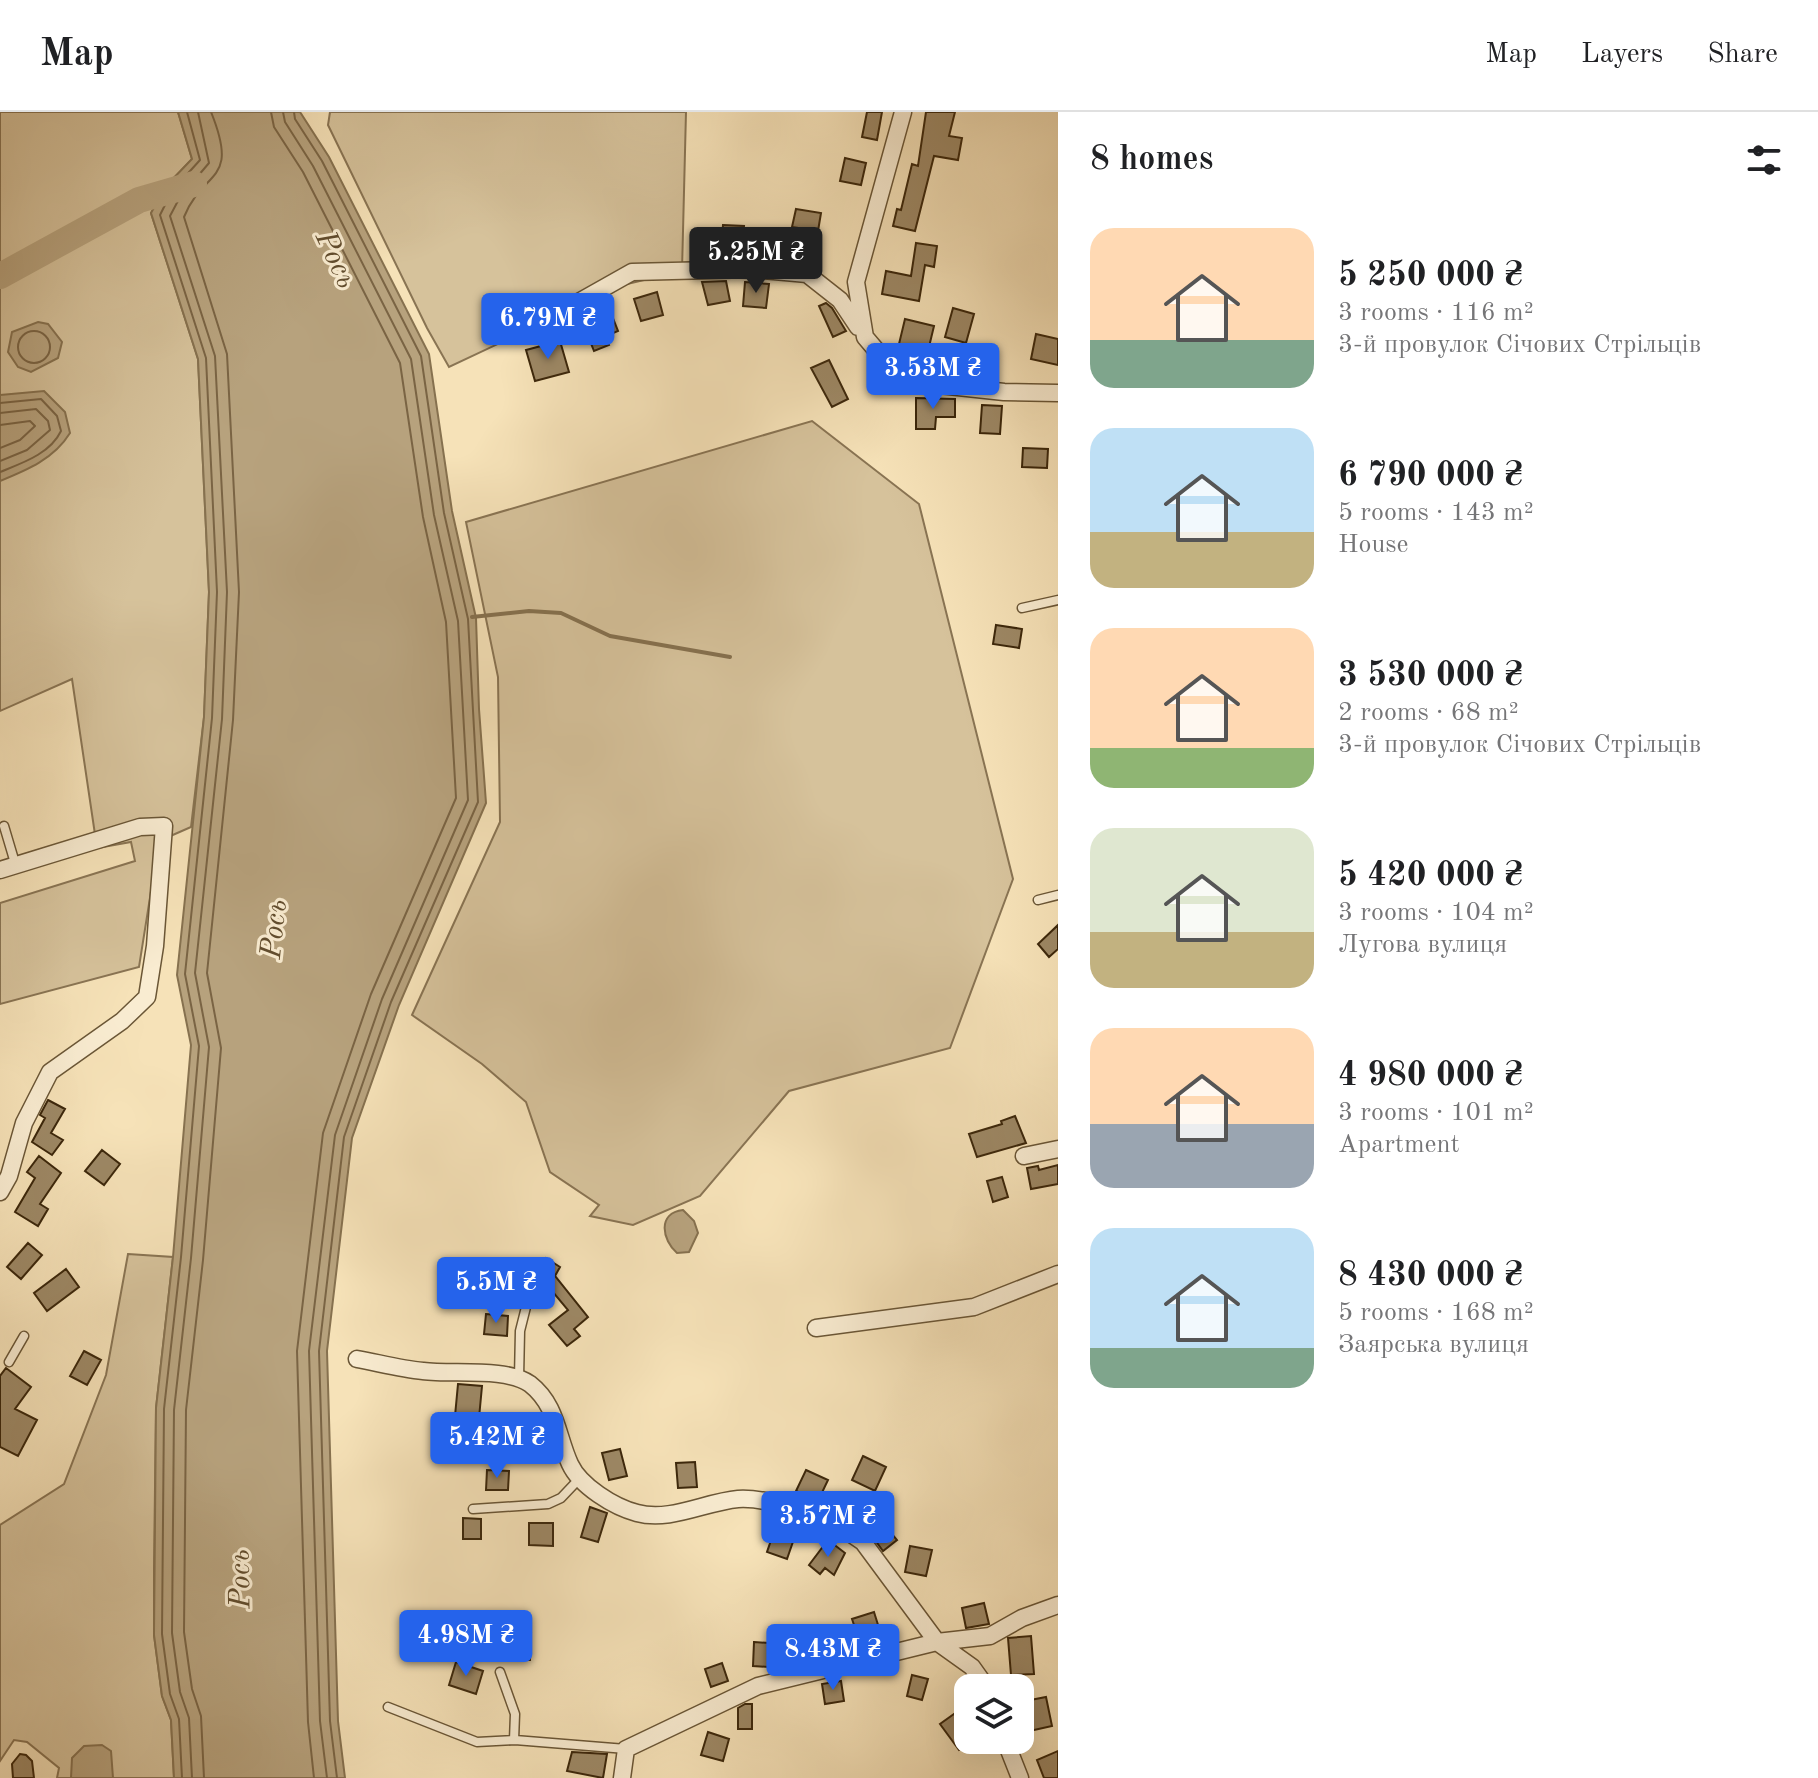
<!DOCTYPE html>
<html lang="en">
<head>
<meta charset="utf-8">
<style>
  :root { --surface:#fff; --page:#f6f6f6; --text:#202124; --muted:#757577; --line:#e0e0e0; --accent:#2563eb }
  body { margin:0; font-family:"Old Standard TT",serif; background:var(--page); color:var(--text); height:100vh; display:flex; flex-direction:column; font-size:30px; white-space:nowrap }
  * { box-sizing:border-box; margin:0 }
  p { font-size:26px; color:var(--muted) }
  .icon { flex:none; width:44px; height:44px; fill:none; stroke:currentColor; stroke-width:2; stroke-linecap:round; stroke-linejoin:round }
  .map { position:relative; flex:1; overflow:hidden }
  .sheet { display:flex; flex-direction:column; background:var(--surface); width:760px }
  .sheet>* { flex:none }
  .fabs { position:absolute; left:954px; top:1562px; display:grid; gap:16px }
  .fabs a { display:grid; place-items:center; width:80px; height:80px; border-radius:16px; background:var(--surface); box-shadow:0 8px 32px #0002; font-size:40px }
  .price { position:absolute; translate:-50% -68px; padding:0 18px; border-radius:8px; background:var(--accent); color:#fff; font-size:26px; line-height:52px; filter:drop-shadow(0 2px 4px #0008) }
  .price::after { content:''; position:absolute; left:50%; top:48px; width:24px; height:18px; margin-left:-12px; background:inherit; clip-path:polygon(0 0,100% 0,50% 100%) }
  .price.active { background:#222; color:#fff }
  ul { padding:0; list-style:none }
  li { display:flex; align-items:center; gap:24px; height:200px; padding:0 32px }
  li span { display:grid; place-items:center; flex:none; width:224px; height:160px; border-radius:24px; color:#555 }
  li>.icon { margin-inline-start:auto }
  span .icon { width:96px; height:96px; fill:#fffc; stroke-width:1 }
  li b { font-size:34px }
  h2 { display:flex; justify-content:space-between; align-items:center; height:96px; padding:0 32px; font-size:34px }
  header { display:flex; align-items:center; gap:48px; box-sizing:border-box; height:112px; padding:0 40px; background:var(--surface); border-bottom:2px solid var(--line) }
  header strong { font-size:38px }
  nav { display:flex; gap:44px; margin-inline-start:auto; font-size:28px }
  main { display:flex; flex:1; min-height:0 }
  .map>svg:first-child { display:block }
</style>
</head>
<body>
<header>
<strong>Map</strong>
<nav><a>Map</a><a>Layers</a><a>Share</a></nav>
</header>
<main>
<div class="map">
<svg width="1058" height="1666" viewBox="0 0 1058 1666">
  <rect width="100%" height="100%" fill="#f6e2b8"/>
  <filter id="stains"><feTurbulence type="fractalNoise" baseFrequency=".0025" numOctaves="4"/><feColorMatrix values="0 0 0 0 .2 0 0 0 0 .09 0 0 0 0 .02 0 0 0 .5 -.17"/></filter>
  <radialGradient id="worn" r=".72"><stop offset=".6" stop-color="#630" stop-opacity="0"/><stop offset="1" stop-color="#630" stop-opacity=".3"/></radialGradient>
  <path fill="#d6c29b" stroke="#897453" stroke-width="2" d="M 0,0 L 178,0 L 192,47 L 166,74 L 151,101 L 198,247 L 209,480 L 204,605 L 191,715 L 159,729 L 139,855 L 0,892 L 0,791 L 135,749 L 131,730 L 97,736 L 72,567 L 0,599 Z
    M 330,0 L 686,0 L 682,159 L 623,173 L 449,255 L 427,216 L 328,13 Z
    M 812,309 L 919,392 L 1013,767 L 950,936 L 789,979 L 700,1084 L 633,1113 L 590,1104 L 599,1093 L 550,1060 L 526,990 L 482,952 L 412,903 L 500,710 L 498,565 L 466,410 Z
    M 128,1142 L 173,1145 L 156,1296 L 154,1456 L 154,1523 L 162,1584 L 171,1608 L 174,1666 L 57,1666 L 59,1656 L 27,1630 L 14,1628 L 0,1649 L 0,1413 L 64,1372 L 106,1263 Z"/>
  <path fill="#b7a27d" stroke="#86714f" stroke-width="2" d="M 178,0 L 300,0 L 329,45 L 429,242 L 452,399 L 476,506 L 479,597 L 486,691 L 399,893 L 352,1026 L 327,1239 L 338,1609 L 345,1666 L 174,1666 L 171,1608 L 162,1584 L 154,1523 L 156,1296 L 173,1145 L 191,933 L 177,863 L 204,605 L 209,480 L 198,247 L 151,101 L 166,74 L 192,47 Z
    M 38,210 L 48,212 L 62,230 L 58,246 L 31,260 L 18,255 L 8,240 L 12,220 Z
    M 44,279 L 65,300 L 70,321 C 54,347 27,358 0,369 L 0,283 Z
    M 683,1098 L 694,1109 L 698,1121 L 689,1140 L 677,1141 C 662,1128 657,1101 683,1098 Z
    M 102,1633 L 111,1639 L 113,1666 L 71,1666 L 72,1646 L 84,1634 Z"/>
  <g fill="none" stroke-linecap="round" stroke-linejoin="round">
    <path stroke="#7a6444" stroke-width="2" d="M 271,0 L 274,15 L 303,60 L 400,251 L 423,405 L 446,510 L 456,686 L 371,882 L 323,1021 L 297,1239 L 308,1610 L 314,1666
      M 283,0 L 285,10 L 313,54 L 411,247 L 434,403 L 458,509 L 468,688 L 382,887 L 335,1023 L 309,1239 L 320,1609 L 327,1666
      M 294,0 L 295,7 L 322,49 L 421,244 L 444,401 L 468,507 L 478,690 L 391,890 L 344,1025 L 319,1239 L 330,1609 L 337,1666
      M18 235a16 16 0 1 1 32 0a16 16 0 1 1-32 0Z
      M 0,291 L 41,287 L 57,304 L 61,319 C 50,342 22,351 0,360
      M 0,301 L 36,297 L 48,309 L 50,318 L 27,338 L 0,349
      M 0,313 L 30,309 L 35,314 L 20,328 L 0,336
      M 182,1666 L 179,1607 L 170,1582 L 162,1522 L 164,1297 L 181,1145 L 199,934 L 185,862 L 212,606 L 217,480 L 206,246 L 160,103 L 172,79 L 200,48 L 187,0
      M 192,1666 L 189,1606 L 180,1580 L 172,1521 L 174,1298 L 191,1146 L 209,935 L 195,861 L 222,607 L 227,480 L 215,244 L 170,104 L 180,85 L 209,51 L 198,0
      M 204,1666 L 201,1604 L 192,1577 L 184,1520 L 186,1298 L 203,1148 L 221,936 L 207,861 L 233,608 L 239,480 L 227,242 L 184,105 C 204,56 240,72 211,0"/>
    <path stroke="#86714f" stroke-width="4" d="M 472,505 L 529,499 L 561,501 L 610,524 L 730,545"/>
    <path stroke="#b7a27d" stroke-width="26" d="M 0,164 L 139,88 L 194,72"/>
  </g>
  <path fill="#9d8865" stroke="#3c270b" stroke-width="2" d="M 867,0 L 882,0 L 877,28 L 862,25 Z
    M 926,0 L 955,0 L 949,24 L 962,26 L 958,48 L 934,44 L 915,119 L 893,114 L 897,97 L 901,98 L 912,52 L 918,54 Z
    M 845,46 L 866,51 L 861,73 L 840,69 Z
    M 796,97 L 821,101 L 818,119 L 792,115 Z
    M 723,113 L 744,114 L 742,142 L 721,141 Z
    M 916,131 L 937,134 L 934,155 L 925,153 L 919,189 L 882,182 L 886,159 L 911,164 Z
    M 726,169 L 730,189 L 708,193 L 702,170 Z
    M 745,170 L 769,172 L 766,196 L 743,194 Z
    M 657,180 L 663,203 L 641,209 L 634,187 Z
    M 826,191 L 832,196 L 846,219 L 833,225 L 819,194 Z
    M 609,196 L 618,219 L 606,224 L 609,233 L 594,239 L 581,206 Z
    M 953,196 L 974,202 L 966,231 L 945,225 Z
    M 905,207 L 934,214 L 928,239 L 899,232 Z
    M 1036,222 L 1058,227 L 1058,253 L 1031,247 Z
    M 560,229 L 569,260 L 535,269 L 526,238 Z
    M 829,248 L 848,287 L 832,295 L 811,256 Z
    M 916,286 L 955,287 L 955,305 L 936,305 L 935,317 L 916,317 Z
    M 982,293 L 1002,294 L 1000,322 L 980,321 Z
    M 1023,336 L 1048,337 L 1047,356 L 1022,355 Z
    M 996,513 L 1022,517 L 1019,536 L 993,532 Z
    M 1058,813 L 1058,837 L 1049,845 L 1038,832 Z
    M 48,988 L 65,997 L 51,1021 L 63,1028 L 52,1043 L 32,1030 L 45,1006 L 40,1003 Z
    M 1015,1004 L 1026,1031 L 977,1045 L 969,1022 L 1002,1012 L 1001,1009 Z
    M 102,1038 L 120,1052 L 104,1073 L 85,1059 Z
    M 39,1044 L 61,1061 L 40,1092 L 48,1097 L 38,1114 L 15,1100 L 35,1066 L 27,1060 Z
    M 1058,1053 L 1058,1072 L 1031,1077 L 1027,1056 L 1038,1054 L 1039,1058 Z
    M 1002,1065 L 1008,1085 L 993,1090 L 987,1069 Z
    M 28,1131 L 42,1143 L 21,1167 L 7,1155 Z
    M 546,1146 L 560,1155 L 555,1164 L 588,1205 L 574,1217 L 580,1224 L 567,1234 L 549,1213 L 568,1198 L 548,1174 L 545,1180 L 530,1170 Z
    M 472,1155 L 493,1166 L 483,1183 L 463,1173 Z
    M 66,1157 L 79,1175 L 47,1199 L 34,1181 Z
    M 486,1202 L 508,1204 L 507,1224 L 484,1222 Z
    M 84,1239 L 101,1248 L 87,1273 L 70,1264 Z
    M 6,1256 L 31,1275 L 15,1297 L 37,1308 L 18,1344 L 0,1335 L 0,1264 Z
    M 458,1272 L 482,1274 L 479,1306 L 455,1304 Z
    M 537,1312 L 537,1346 L 522,1345 L 523,1314 Z
    M 620,1337 L 627,1364 L 609,1368 L 602,1341 Z
    M 863,1344 L 886,1355 L 875,1379 L 852,1368 Z
    M 695,1350 L 697,1375 L 678,1376 L 676,1351 Z
    M 487,1358 L 509,1359 L 508,1378 L 486,1378 Z
    M 806,1358 L 828,1368 L 818,1389 L 796,1379 Z
    M 590,1395 L 607,1401 L 598,1430 L 581,1425 Z
    M 463,1406 L 481,1407 L 481,1427 L 463,1427 Z
    M 529,1411 L 553,1411 L 553,1434 L 529,1433 Z
    M 777,1411 L 797,1418 L 787,1447 L 767,1440 Z
    M 883,1411 L 897,1428 L 883,1439 L 870,1421 Z
    M 828,1428 L 845,1441 L 834,1463 L 825,1456 L 820,1462 L 809,1453 Z
    M 910,1434 L 932,1438 L 926,1464 L 905,1460 Z
    M 984,1491 L 989,1512 L 966,1516 L 962,1496 Z
    M 874,1500 L 879,1516 L 868,1519 L 871,1527 L 860,1531 L 852,1507 Z
    M 510,1521 L 531,1521 L 530,1548 L 509,1548 Z
    M 1031,1524 L 1034,1562 L 1011,1563 L 1008,1526 Z
    M 754,1530 L 769,1531 L 768,1555 L 753,1554 Z
    M 456,1550 L 483,1559 L 476,1582 L 449,1573 Z
    M 722,1551 L 728,1569 L 711,1575 L 705,1557 Z
    M 912,1563 L 928,1567 L 922,1588 L 907,1584 Z
    M 841,1569 L 844,1589 L 825,1592 L 822,1572 Z
    M 1046,1585 L 1052,1614 L 1025,1620 L 1020,1590 Z
    M 745,1592 L 752,1592 L 752,1617 L 738,1617 L 738,1596 Z
    M 968,1592 L 968,1632 L 959,1638 L 940,1612 Z
    M 708,1620 L 729,1627 L 723,1649 L 701,1643 Z
    M 1058,1639 L 1058,1666 L 1044,1666 L 1037,1648 Z
    M 572,1640 L 607,1642 L 603,1666 L 567,1659 Z
    M 20,1642 L 26,1643 L 32,1649 L 34,1666 L 13,1666 L 12,1652 Z"/>
  <g fill="none" stroke-linecap="round" stroke-linejoin="round">
    <g stroke="#6a5636" stroke-width="11">
      <path id="lane" d="M 1022,496 L 1058,488
        M 4,714 L 15,751
        M 1038,788 L 1058,783
        M 9,1250 L 24,1224
        M 519,1266 L 520,1219 L 526,1195
        M 473,1397 L 548,1392 L 561,1386 L 580,1366
        M 500,1560 L 515,1602 L 514,1628
        M 388,1595 L 477,1630 L 515,1628 L 626,1637"/>
    </g>
    <g stroke="#6a5636" stroke-width="19">
      <path id="street" d="M 903,0 L 856,170 L 865,225 L 899,265 L 921,271 L 1004,280 L 1058,281
        M 545,209 L 632,160 L 752,157 L 807,162 L 840,188 L 858,215
        M 0,758 L 140,715 L 164,714 L 155,834 L 147,885 L 122,909 L 50,960 L 24,1011 L 9,1064 L 0,1080
        M 1024,1044 L 1058,1037
        M 816,1216 L 974,1195 L 1058,1162
        M 357,1247 C 379,1251 401,1257 423,1259 C 452,1263 506,1255 530,1272 C 557,1293 557,1324 570,1352 C 580,1374 614,1395 637,1401 C 670,1410 705,1390 738,1387 C 775,1385 833,1408 863,1430 L 937,1530 L 972,1555 L 987,1576
        M 1005,1628 L 1020,1666
        M 622,1666 L 626,1637 L 758,1574 L 937,1530 L 990,1524 L 1022,1506 L 1058,1493"/>
    </g>
    <use href="#lane" stroke="#f9ecd1" stroke-width="8"/>
    <use href="#street" stroke="#f9ecd1" stroke-width="16"/>
  </g>
  <g text-anchor="middle" stroke-width="6" stroke-linejoin="round" paint-order="stroke">
    <g font-size="30" font-style="italic" fill="#614c2d" stroke="#f9ecd1">
      <text transform="translate(337 147) rotate(65)" y="10">Рось</text>
      <text transform="translate(273 817) rotate(-84)" y="10">Рось</text>
      <text transform="translate(239 1467) rotate(-91)" y="10">Рось</text>
    </g>
  </g>
  <rect width="100%" height="100%" filter="url(#stains)"/>
  <rect width="100%" height="100%" fill="url(#worn)"/>
</svg>
<div class="fabs">
<a><svg class="icon" aria-label="layers" viewBox="0 0 24 24"><path d="M12 4l9 5-9 5-9-5zM3 14l9 5 9-5"/></svg></a>
</div>
<b class="price active" style="left:756px;top:183px">5.25M ₴</b>
<b class="price" style="left:548px;top:249px">6.79M ₴</b>
<b class="price" style="left:933px;top:299px">3.53M ₴</b>
<b class="price" style="left:496px;top:1213px">5.5M ₴</b>
<b class="price" style="left:497px;top:1368px">5.42M ₴</b>
<b class="price" style="left:828px;top:1447px">3.57M ₴</b>
<b class="price" style="left:466px;top:1566px">4.98M ₴</b>
<b class="price" style="left:833px;top:1580px">8.43M ₴</b>
</div>
<section class="sheet">
<h2>8 homes<svg class="icon" aria-label="filters" viewBox="0 0 24 24"><path d="M4 7h16M4 17h16"/><circle cx="9" cy="7" r="2"/><circle cx="15" cy="17" r="2"/></svg></h2>
<ul>
<li><span style="background:linear-gradient(#ffd9b3 70%,#7fa58c 0)"><svg class="icon" aria-label="home" viewBox="0 0 24 24"><path d="M3 11l9-7 9 7M6 9v11h12V9"/></svg></span><div><b>5 250 000 ₴</b><p>3 rooms · 116 m²</p><p>3-й провулок Січових Стрільців</p></div></li>
<li><span style="background:linear-gradient(#bfe0f5 65%,#c2b280 0)"><svg class="icon" aria-label="home" viewBox="0 0 24 24"><path d="M3 11l9-7 9 7M6 9v11h12V9"/></svg></span><div><b>6 790 000 ₴</b><p>5 rooms · 143 m²</p><p>House</p></div></li>
<li><span style="background:linear-gradient(#ffd9b3 75%,#8fb573 0)"><svg class="icon" aria-label="home" viewBox="0 0 24 24"><path d="M3 11l9-7 9 7M6 9v11h12V9"/></svg></span><div><b>3 530 000 ₴</b><p>2 rooms · 68 m²</p><p>3-й провулок Січових Стрільців</p></div></li>
<li><span style="background:linear-gradient(#dfe7d0 65%,#c2b280 0)"><svg class="icon" aria-label="home" viewBox="0 0 24 24"><path d="M3 11l9-7 9 7M6 9v11h12V9"/></svg></span><div><b>5 420 000 ₴</b><p>3 rooms · 104 m²</p><p>Лугова вулиця</p></div></li>
<li><span style="background:linear-gradient(#ffd9b3 60%,#9aa5b1 0)"><svg class="icon" aria-label="home" viewBox="0 0 24 24"><path d="M3 11l9-7 9 7M6 9v11h12V9"/></svg></span><div><b>4 980 000 ₴</b><p>3 rooms · 101 m²</p><p>Apartment</p></div></li>
<li><span style="background:linear-gradient(#bfe0f5 75%,#7fa58c 0)"><svg class="icon" aria-label="home" viewBox="0 0 24 24"><path d="M3 11l9-7 9 7M6 9v11h12V9"/></svg></span><div><b>8 430 000 ₴</b><p>5 rooms · 168 m²</p><p>Заярська вулиця</p></div></li>
</ul>
</section>
</main>
</body>
</html>
